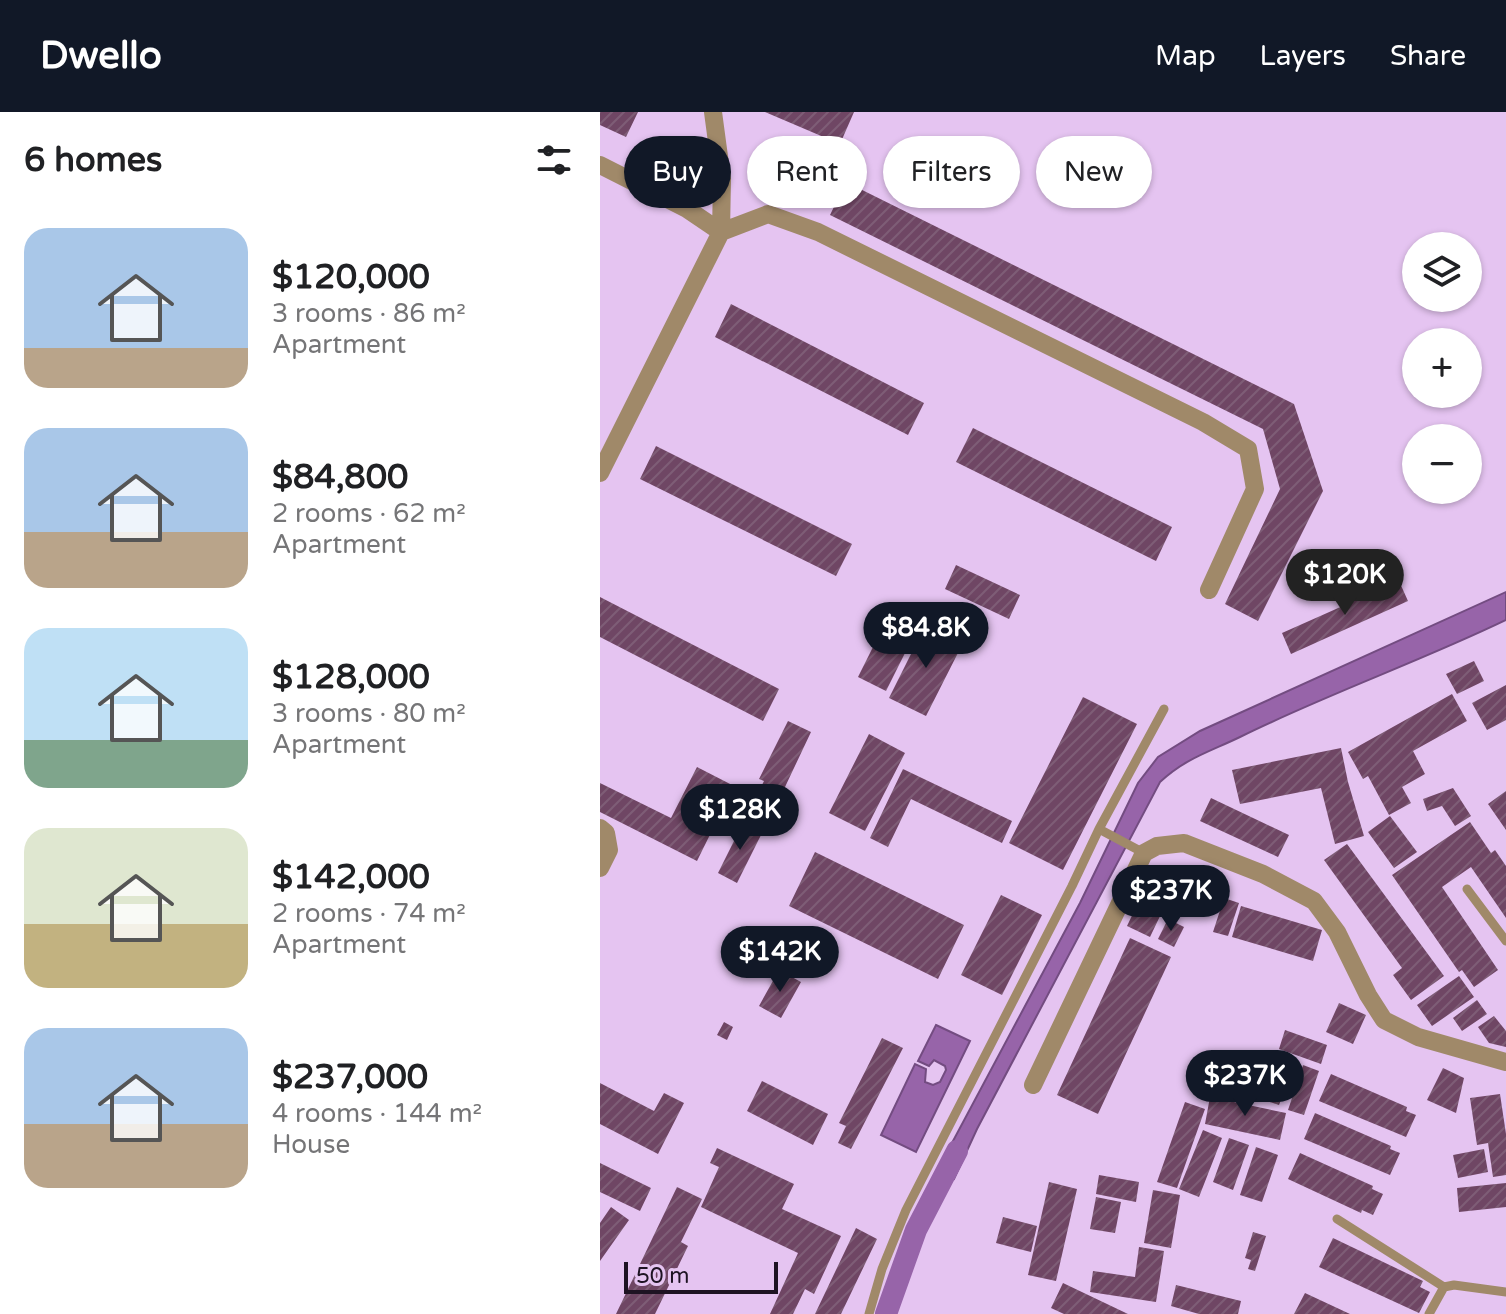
<!DOCTYPE html>
<html lang="en">
<head>
<meta charset="utf-8">
<style>
  :root { --surface:#fff; --page:#f6f6f6; --text:#202124; --muted:#757577; --accent:#111827 }
  body { margin:0; font-family:"Varela Round",sans-serif; background:var(--page); color:var(--text); height:100vh; display:flex; flex-direction:column; font-size:30px; white-space:nowrap }
  * { box-sizing:border-box; margin:0 }
  p { font-size:26px; color:var(--muted) }
  .icon { flex:none; width:44px; height:44px; fill:none; stroke:currentColor; stroke-width:2; stroke-linecap:round; stroke-linejoin:round }
  .map { position:relative; flex:1; overflow:hidden }
  .panel { display:flex; flex-direction:column; background:var(--surface); width:600px }
  .panel>* { flex:none }
  .guide { position:absolute; left:24px; top:24px; width:760px; height:72px; display:flex; gap:16px }
  .buttons { position:absolute; left:802px; top:120px; display:grid; gap:16px }
  .buttons a { display:grid; place-items:center; width:80px; height:80px; border-radius:50%; background:var(--surface); box-shadow:0 2px 6px #0004; font-size:40px }
  .scale { position:absolute; left:24px; bottom:20px; width:154px; box-sizing:border-box; padding-left:8px; border:4px solid #1e1323; border-top:0; font-size:22px; line-height:28px; white-space:nowrap; color:#1e1323; -webkit-text-stroke:6px #e5c4f1; paint-order:stroke }
  .price { position:absolute; translate:-50% -68px; padding:0 18px; border-radius:28px; background:var(--accent); color:#fff; font-size:26px; line-height:52px; filter:drop-shadow(0 2px 4px #0008) }
  .price::after { content:''; position:absolute; left:50%; top:48px; width:24px; height:18px; margin-left:-12px; background:inherit; clip-path:polygon(0 0,100% 0,50% 100%) }
  .price.selected { background:#222; color:#fff }
  ul { padding:0; list-style:none }
  li { display:flex; align-items:center; gap:24px; height:200px; padding:0 24px }
  li span { display:grid; place-items:center; flex:none; width:224px; height:160px; border-radius:24px; color:#555 }
  li>.icon { margin-inline-start:auto }
  span .icon { width:96px; height:96px; fill:#fffc; stroke-width:1 }
  li b { font-size:34px }
  h2 { display:flex; justify-content:space-between; align-items:center; height:96px; padding:0 24px; font-size:34px }
  .chip { padding:0 28px; border-radius:36px; background:var(--surface); box-shadow:0 2px 6px #0004; font-size:28px; line-height:72px }
  .chip.selected { background:var(--accent); color:#fff }
  header { display:flex; align-items:center; gap:48px; box-sizing:border-box; height:112px; padding:0 40px; background:var(--accent); color:#fff }
  header strong { font-size:38px }
  nav { display:flex; gap:44px; margin-inline-start:auto; font-size:28px }
  main { display:flex; flex:1; min-height:0 }
  .map>svg:first-child { display:block }
</style>
</head>
<body>
<header>
<strong>Dwello</strong>
<nav><a>Map</a><a>Layers</a><a>Share</a></nav>
</header>
<main>
<section class="panel">
<h2>6 homes<svg class="icon" aria-label="filters" viewBox="0 0 24 24"><path d="M4 7h16M4 17h16"/><circle cx="9" cy="7" r="2"/><circle cx="15" cy="17" r="2"/></svg></h2>
<ul>
<li><span style="background:linear-gradient(#a9c7e8 75%,#b9a48a 0)"><svg class="icon" aria-label="home" viewBox="0 0 24 24"><path d="M3 11l9-7 9 7M6 9v11h12V9"/></svg></span><div><b>$120,000</b><p>3 rooms · 86 m²</p><p>Apartment</p></div></li>
<li><span style="background:linear-gradient(#a9c7e8 65%,#b9a48a 0)"><svg class="icon" aria-label="home" viewBox="0 0 24 24"><path d="M3 11l9-7 9 7M6 9v11h12V9"/></svg></span><div><b>$84,800</b><p>2 rooms · 62 m²</p><p>Apartment</p></div></li>
<li><span style="background:linear-gradient(#bfe0f5 70%,#7fa58c 0)"><svg class="icon" aria-label="home" viewBox="0 0 24 24"><path d="M3 11l9-7 9 7M6 9v11h12V9"/></svg></span><div><b>$128,000</b><p>3 rooms · 80 m²</p><p>Apartment</p></div></li>
<li><span style="background:linear-gradient(#dfe7d0 60%,#c2b280 0)"><svg class="icon" aria-label="home" viewBox="0 0 24 24"><path d="M3 11l9-7 9 7M6 9v11h12V9"/></svg></span><div><b>$142,000</b><p>2 rooms · 74 m²</p><p>Apartment</p></div></li>
<li><span style="background:linear-gradient(#a9c7e8 60%,#b9a48a 0)"><svg class="icon" aria-label="home" viewBox="0 0 24 24"><path d="M3 11l9-7 9 7M6 9v11h12V9"/></svg></span><div><b>$237,000</b><p>4 rooms · 144 m²</p><p>House</p></div></li>
</ul>
</section>
<div class="map">
<svg width="906" height="1202" viewBox="0 0 906 1202">
  <defs>
    <pattern id="building-hatch" width="6" height="6" patternUnits="userSpaceOnUse" patternTransform="scale(2)"><rect width="6" height="6" fill="#6f4664"/><path d="M-1 1l2-2M0 6l6-6M5 7l2-2" fill="none" stroke="#7e5d76"/></pattern>
  </defs>
  <rect width="100%" height="100%" fill="#e5c4f1"/>
  <path fill="#9764a9" stroke="#734c81" stroke-width="2" d="M 906,480 L 906,508 C 819,550 727,582 640,625 C 609,640 586,646 560,670 L 377,1017 L 354,1067 L 337,1059 L 480,791 L 538,671 L 558,645 L 600,619 Z
    M 336,913 L 370,929 L 316,1040 L 281,1023 L 315,952 L 326,957 L 325,970 L 333,973 L 340,970 L 346,958 L 345,954 L 334,948 L 329,954 L 318,949 Z"/>
  <g fill="none" stroke-linecap="round" stroke-linejoin="round">
    <path stroke="#9764a9" stroke-width="22" d="M 286,1202 L 316,1118 L 357,1039"/>
  </g>
  <path fill="url(#building-hatch)" d="M 0,0 L 38,0 L 26,25 L 0,13 Z
    M 165,0 L 254,0 L 240,32 Z
    M 246,70 L 694,292 L 723,379 L 658,509 L 625,492 L 680,377 L 663,317 L 230,103 Z
    M 131,192 L 324,291 L 308,323 L 115,225 Z
    M 373,316 L 572,415 L 556,449 L 356,350 Z
    M 56,334 L 252,432 L 236,464 L 40,367 Z
    M 356,453 L 420,483 L 409,507 L 345,477 Z
    M 799,469 L 808,489 L 691,542 L 682,521 Z
    M 0,485 L 179,577 L 163,609 L 0,525 Z
    M 287,507 L 315,521 L 286,579 L 258,565 Z
    M 326,512 L 363,531 L 326,604 L 289,586 Z
    M 874,549 L 884,569 L 857,582 L 846,562 Z
    M 906,573 L 906,608 L 887,618 L 872,591 Z
    M 852,582 L 867,609 L 813,639 L 825,662 L 802,675 L 811,691 L 789,703 L 768,664 L 763,667 L 748,640 Z
    M 483,585 L 537,612 L 463,758 L 409,731 Z
    M 188,609 L 211,620 L 168,711 L 148,701 L 164,669 L 159,667 Z
    M 269,622 L 305,641 L 265,719 L 229,701 Z
    M 741,636 L 748,670 L 764,724 L 735,732 L 721,676 L 640,692 L 632,658 Z
    M 97,655 L 134,674 L 97,749 L 0,700 L 0,671 L 71,706 Z
    M 303,657 L 412,709 L 402,731 L 311,687 L 288,735 L 270,726 Z
    M 853,676 L 871,704 L 855,714 L 842,694 L 827,699 L 823,687 Z
    M 906,679 L 906,718 L 888,692 Z
    M 611,686 L 689,723 L 678,745 L 600,709 Z
    M 790,704 L 817,740 L 794,756 L 768,720 Z
    M 144,709 L 163,719 L 137,771 L 118,761 Z
    M 870,710 L 891,741 L 895,738 L 906,754 L 906,806 L 871,755 L 842,775 L 898,858 L 874,875 L 862,858 L 859,860 L 792,763 Z
    M 747,732 L 844,864 L 811,888 L 793,863 L 802,856 L 724,748 Z
    M 215,740 L 364,813 L 338,867 L 189,794 Z
    M 401,783 L 442,803 L 402,883 L 361,863 Z
    M 624,786 L 639,791 L 628,824 L 613,820 Z
    M 539,789 L 562,800 L 550,825 L 527,814 Z
    M 641,794 L 722,818 L 713,849 L 632,825 Z
    M 568,807 L 584,815 L 574,835 L 558,827 Z
    M 530,826 L 571,845 L 498,1002 L 457,983 Z
    M 179,858 L 201,870 L 181,906 L 159,894 Z
    M 859,864 L 874,885 L 832,914 L 817,893 Z
    M 877,888 L 887,902 L 862,919 L 853,906 Z
    M 739,891 L 766,903 L 753,932 L 726,920 Z
    M 894,904 L 906,919 L 906,935 L 889,931 L 878,915 Z
    M 124,910 L 133,915 L 127,928 L 117,923 Z
    M 685,918 L 727,933 L 721,952 L 679,937 Z
    M 282,926 L 303,936 L 251,1037 L 238,1031 L 246,1014 L 239,1011 Z
    M 676,940 L 696,948 L 679,993 L 658,986 Z
    M 703,953 L 719,959 L 704,1003 L 688,998 Z
    M 843,956 L 864,966 L 856,1001 L 827,988 Z
    M 731,962 L 807,995 L 806,999 L 816,1003 L 806,1025 L 719,989 Z
    M 162,969 L 228,1002 L 213,1033 L 147,999 Z
    M 0,971 L 54,999 L 64,981 L 84,991 L 58,1042 L 0,1012 Z
    M 900,982 L 906,1022 L 906,1063 L 893,1065 L 888,1031 L 877,1033 L 870,986 Z
    M 610,985 L 686,1001 L 680,1028 L 605,1012 Z
    M 585,990 L 605,997 L 577,1076 L 557,1070 Z
    M 715,1001 L 791,1034 L 790,1037 L 800,1041 L 790,1063 L 704,1027 Z
    M 603,1018 L 622,1026 L 599,1085 L 579,1077 Z
    M 629,1026 L 649,1033 L 633,1078 L 613,1070 Z
    M 656,1035 L 678,1043 L 662,1090 L 640,1083 Z
    M 117,1036 L 194,1072 L 182,1097 L 241,1124 L 214,1182 L 205,1177 L 193,1202 L 170,1202 L 198,1141 L 101,1095 L 119,1055 L 110,1051 Z
    M 884,1037 L 888,1060 L 858,1066 L 853,1043 Z
    M 700,1041 L 773,1074 L 772,1077 L 783,1082 L 773,1103 L 762,1098 L 761,1101 L 688,1067 Z
    M 0,1051 L 51,1076 L 40,1099 L 0,1080 Z
    M 499,1063 L 539,1070 L 536,1090 L 496,1082 Z
    M 449,1070 L 477,1077 L 456,1169 L 428,1163 Z
    M 906,1071 L 906,1095 L 859,1100 L 857,1076 Z
    M 77,1075 L 102,1087 L 81,1130 L 88,1134 L 55,1202 L 16,1202 Z
    M 553,1078 L 580,1083 L 571,1136 L 544,1131 Z
    M 496,1085 L 521,1090 L 515,1121 L 490,1117 Z
    M 11,1095 L 29,1108 L 0,1149 L 0,1111 Z
    M 403,1105 L 437,1114 L 431,1140 L 396,1131 Z
    M 256,1116 L 277,1127 L 241,1202 L 215,1202 Z
    M 653,1120 L 666,1124 L 655,1159 L 648,1157 L 651,1148 L 645,1146 Z
    M 733,1126 L 823,1169 L 820,1175 L 830,1180 L 819,1201 L 719,1155 Z
    M 539,1135 L 564,1139 L 556,1190 L 490,1180 L 493,1159 L 535,1165 Z
    M 463,1171 L 528,1202 L 464,1202 L 451,1196 Z
    M 576,1173 L 641,1189 L 638,1202 L 599,1202 L 571,1194 Z
    M 705,1181 L 750,1202 L 694,1202 Z"/>
  <g fill="none" stroke-linecap="round" stroke-linejoin="round">
    <path stroke="#a08969" stroke-width="9" d="M 499,717 L 544,741
      M 867,777 L 906,829
      M 737,1107 L 844,1175
      M 269,1202 L 282,1157 L 306,1098 L 472,774 L 499,717 L 564,597
      M 829,1202 L 844,1175 L 854,1173 L 906,1180"/>
    <path stroke="#a08969" stroke-width="18" d="M 113,0 L 122,67 L 121,120 L 168,102 L 218,120 L 603,310 L 648,337 L 655,377 L 609,478
      M 0,53 L 87,97 L 121,120 L 0,361
      M 0,716 L 6,721 L 9,738 L 0,756
      M 433,973 L 544,741 L 557,734 L 584,731 L 663,762 L 714,789 L 737,820 L 768,883 L 784,908 L 818,925 L 906,950"/>
  </g>
</svg>
<div class="buttons">
<a><svg class="icon" aria-label="layers" viewBox="0 0 24 24"><path d="M12 4l9 5-9 5-9-5zM3 14l9 5 9-5"/></svg></a>
<a>+</a>
<a>−</a>
</div>
<div class="scale">50 m</div>
<b class="price selected" style="left:745px;top:505px">$120K</b>
<b class="price" style="left:326px;top:558px">$84.8K</b>
<b class="price" style="left:140px;top:740px">$128K</b>
<b class="price" style="left:571px;top:821px">$237K</b>
<b class="price" style="left:180px;top:882px">$142K</b>
<b class="price" style="left:645px;top:1006px">$237K</b>
<div class="guide">
<a class="chip selected">Buy</a>
<a class="chip">Rent</a>
<a class="chip">Filters</a>
<a class="chip">New</a>
</div>
</div>
</main>
</body>
</html>
